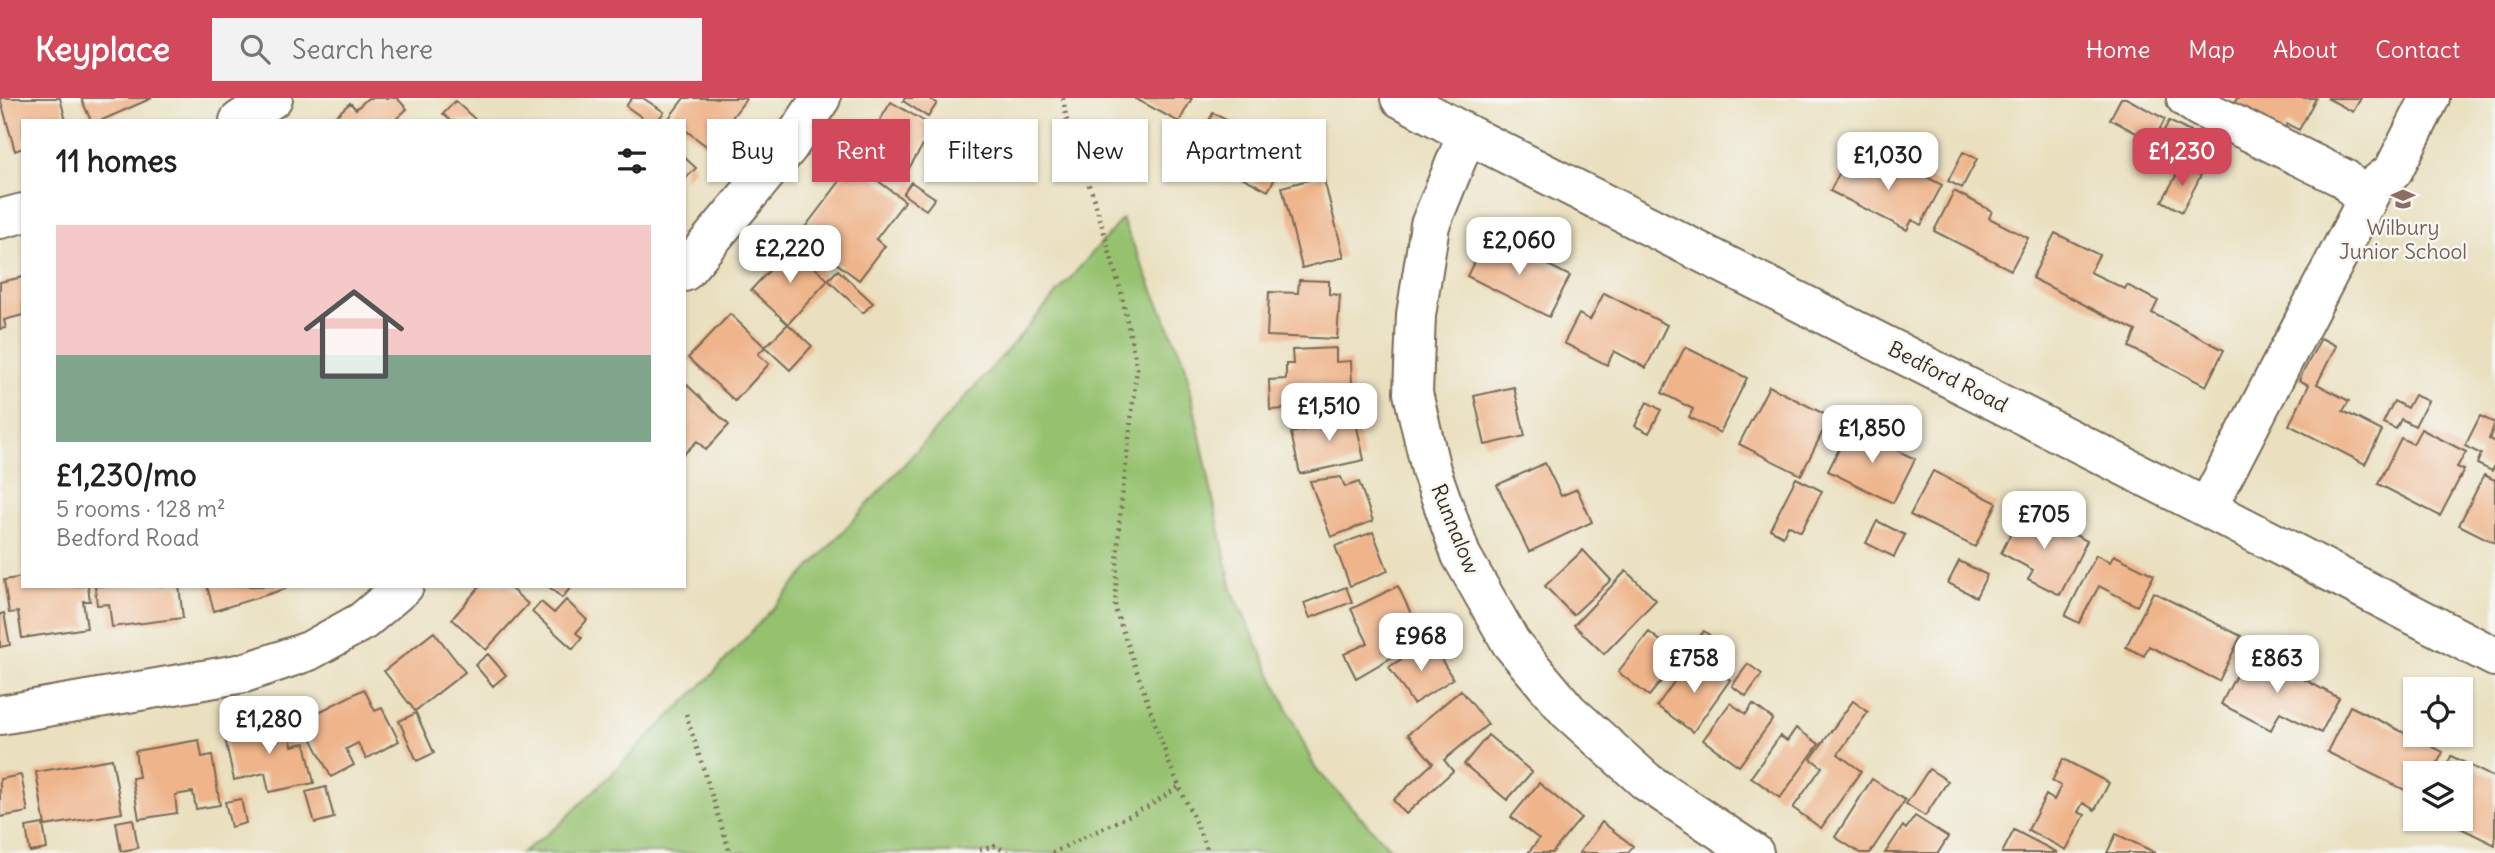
<!DOCTYPE html>
<html lang="en">
<head>
<meta charset="utf-8">
<style>
  :root { --surface:#fff; --page:#f2f2f2; --text:#222; --muted:#767676; --accent:#d1495b }
  body { margin:0; font-family:Delius,sans-serif; background:var(--page); color:var(--text); height:100vh; display:flex; flex-direction:column; font-size:26px; white-space:nowrap }
  * { box-sizing:border-box; margin:0 }
  p { font-size:23px; color:var(--muted) }
  .icon { flex:none; width:38px; height:38px; fill:none; stroke:currentColor; stroke-width:2; stroke-linecap:round; stroke-linejoin:round }
  .map { position:relative; flex:1; overflow:hidden }
  .side { position:absolute; left:21px; top:21px; width:665px; height:469px; display:flex; flex-direction:column; background:var(--surface); border-radius:0px; box-shadow:0 2px 5px #0004 }
  .side>* { flex:none }
  .hud { position:absolute; left:707px; top:21px; width:665px; height:63px; display:flex; gap:14px }
  .tools { position:absolute; left:2403px; top:579px; display:grid; gap:14px }
  .tools a { display:grid; place-items:center; width:70px; height:70px; border-radius:0px; background:var(--surface); box-shadow:0 2px 5px #0004; font-size:35px }
  .price { position:absolute; translate:-50% -60px; padding:0 16px; border-radius:14px; background:#fff; color:#222; font-size:23px; line-height:46px; filter:drop-shadow(0 2px 4px #0008) }
  .price::after { content:''; position:absolute; left:50%; top:42px; width:21px; height:16px; margin-left:-10px; background:inherit; clip-path:polygon(0 0,100% 0,50% 100%) }
  .price.current { background:var(--accent); color:#fff }
  ul { padding:0; list-style:none }
  li { display:grid; align-content:center; gap:14px; height:371px; padding:0 35px }
  li span { display:grid; place-items:center; height:217px; border-radius:0px; color:#555 }
  li>.icon { margin-inline-start:auto }
  span .icon { width:126px; height:126px; fill:#fffc; stroke-width:1 }
  li b { font-size:30px }
  h2 { display:flex; justify-content:space-between; align-items:center; height:84px; padding:0 35px; font-size:30px }
  .chip { padding:0 24px; border-radius:0px; background:var(--surface); box-shadow:0 2px 5px #0004; font-size:24px; line-height:63px }
  .chip.current { background:var(--accent); color:#fff }
  header { display:flex; align-items:center; gap:42px; box-sizing:border-box; height:98px; padding:0 35px; background:var(--accent); color:#fff }
  header strong { font-size:33px }
  nav { display:flex; gap:38px; margin-inline-start:auto; font-size:24px }
  .search { width:490px; height:63px; background:var(--page); display:flex; align-items:center; gap:18px; box-sizing:border-box; padding:0 24px; border-radius:0px; color:var(--muted); font-size:26px }
  .map>svg:first-child { display:block }
</style>
</head>
<body>
<header>
<strong>Keyplace</strong>
<div class="search"><svg class="icon" aria-label="search" viewBox="0 0 24 24"><circle cx="10" cy="10" r="6"/><path d="M15 15l6 6"/></svg>Search here</div>
<nav><a>Home</a><a>Map</a><a>About</a><a>Contact</a></nav>
</header>
<div class="map">
<svg width="2495" height="755" viewBox="0 0 2495 755">
  <rect width="100%" height="100%" fill="#f6f6f2"/>
  <filter id="ink" filterUnits="userSpaceOnUse"><feTurbulence type="fractalNoise" baseFrequency=".0143" numOctaves="2"/><feDisplacementMap in="SourceGraphic" scale="14" xChannelSelector="R" yChannelSelector="G"/><feConvolveMatrix kernelMatrix="1 2 1 2 8 2 1 2 1" color-interpolation-filters="sRGB"/></filter>
  <filter id="wash" filterUnits="userSpaceOnUse"><feTurbulence type="fractalNoise" baseFrequency=".00686" numOctaves="4" result="noise"/><feDisplacementMap in="SourceGraphic" scale="28" xChannelSelector="R" yChannelSelector="G"/><feGaussianBlur stdDeviation="1.57" result="paint"/><feColorMatrix in="noise" values="0 0 0 0 0 0 0 0 0 0 0 0 0 0 0 0 0 1.4 0 .05"/><feComposite in="paint" operator="in"/></filter>
  <g filter="url(#wash)">
    <rect width="100%" height="100%" fill="#eae0bf"/>
    <path fill="#96c26f" stroke="#687646" stroke-width="2" d="M 1122,121 L 1185,266 L 1232,492 L 1315,670 L 1394,755 L 521,755 L 558,728 L 711,578 L 981,282 Z"/>
    <g id="blocks">
      <path fill="#efb48a" d="M 0,0 L 60,0 L 66,23 L 23,23 L 23,50 L 15,53 Z
        M 81,0 L 152,0 L 100,23 L 91,23 Z
        M 368,0 L 397,0 L 407,11 L 394,23 L 330,23 L 350,5 L 356,11 Z
        M 632,0 L 643,0 L 664,14 L 657,23 L 647,23 L 626,8 Z
        M 684,0 L 744,0 L 746,1 L 709,50 L 684,31 L 684,23 L 673,23 L 669,20 Z
        M 905,0 L 928,0 L 937,5 L 928,19 L 903,3 Z
        M 1134,0 L 1192,0 L 1179,24 Z
        M 2121,0 L 2126,0 L 2165,21 L 2153,44 L 2110,21 Z
        M 2237,0 L 2316,0 L 2299,32 L 2287,26 L 2281,37 L 2231,11 Z
        M 2327,0 L 2361,0 L 2353,14 Z
        M 455,3 L 477,23 L 451,23 L 443,16 Z
        M 891,4 L 934,29 L 903,80 L 860,55 Z
        M 1213,15 L 1288,55 L 1268,93 L 1192,53 Z
        M 2169,23 L 2213,46 L 2203,65 L 2175,50 L 2173,54 L 2157,46 Z
        M 1963,54 L 1977,61 L 1962,90 L 1948,83 Z
        M 684,59 L 696,70 L 684,82 Z
        M 1848,59 L 1885,79 L 1894,62 L 1942,87 L 1921,127 L 1912,122 L 1907,132 L 1830,93 Z
        M 854,65 L 905,103 L 876,141 L 885,148 L 859,182 L 799,137 Z
        M 2182,67 L 2201,77 L 2182,114 L 2162,103 Z
        M 1323,78 L 1344,159 L 1302,170 L 1282,89 Z
        M 911,84 L 935,100 L 926,112 L 903,96 Z
        M 1954,93 L 1992,113 L 1989,120 L 2028,140 L 2011,172 L 1934,133 Z
        M 2055,135 L 2099,157 L 2090,174 L 2125,191 L 2127,187 L 2158,203 L 2152,215 L 2224,252 L 2206,288 L 2129,249 L 2136,233 L 2032,180 Z
        M 1484,144 L 1498,151 L 1502,144 L 1570,178 L 1549,219 L 1467,178 Z
        M 792,148 L 828,182 L 788,226 L 751,192 Z
        M 838,172 L 873,205 L 863,215 L 828,182 Z
        M 23,179 L 23,217 L 4,222 L 6,230 L 0,231 L 0,184 Z
        M 1299,182 L 1329,183 L 1329,196 L 1340,197 L 1337,241 L 1267,238 L 1269,194 L 1298,195 Z
        M 1604,195 L 1667,227 L 1646,270 L 1614,253 L 1607,267 L 1564,245 L 1579,216 L 1590,222 Z
        M 730,216 L 765,249 L 758,256 L 769,266 L 735,303 L 688,260 Z
        M 788,226 L 812,248 L 790,272 L 765,249 Z
        M 2321,240 L 2336,248 L 2317,286 L 2349,303 L 2343,313 L 2382,333 L 2365,366 L 2289,327 L 2309,287 L 2299,282 Z
        M 1685,249 L 1747,280 L 1720,335 L 1689,319 L 1693,311 L 1662,295 Z
        M 1336,250 L 1336,264 L 1351,263 L 1353,307 L 1270,312 L 1269,282 L 1286,281 L 1286,266 L 1293,266 L 1292,252 Z
        M 684,284 L 729,327 L 706,352 L 697,343 L 684,356 Z
        M 1769,288 L 1830,319 L 1801,377 L 1739,346 Z
        M 1514,289 L 1525,338 L 1485,347 L 1474,298 Z
        M 2414,297 L 2428,303 L 2415,328 L 2401,321 L 2396,331 L 2383,325 L 2394,303 L 2407,310 Z
        M 1647,304 L 1661,312 L 1649,335 L 1635,328 Z
        M 1353,310 L 1364,362 L 1300,376 L 1291,335 L 1326,327 L 1324,316 Z
        M 2480,318 L 2495,325 L 2489,341 L 2495,344 L 2495,367 L 2492,373 L 2477,366 L 2481,356 L 2465,348 Z
        M 1850,329 L 1915,361 L 1893,405 L 1828,373 Z
        M 2421,331 L 2466,354 L 2457,369 L 2464,372 L 2440,418 L 2378,386 L 2401,340 L 2413,346 Z
        M 1545,365 L 1561,398 L 1577,391 L 1592,424 L 1529,454 L 1497,387 Z
        M 1933,373 L 1997,405 L 1975,449 L 1910,417 Z
        M 2484,377 L 2495,382 L 2495,445 L 2459,427 Z
        M 1341,379 L 1345,389 L 1359,384 L 1373,423 L 1331,439 L 1310,383 Z
        M 1796,380 L 1822,393 L 1801,434 L 1788,427 L 1783,438 L 1770,431 Z
        M 2023,411 L 2087,443 L 2060,497 L 2028,481 L 2033,472 L 2001,455 Z
        M 1877,423 L 1905,437 L 1894,459 L 1866,445 Z
        M 1373,434 L 1388,473 L 1350,488 L 1335,448 Z
        M 1583,452 L 1611,482 L 1573,517 L 1545,488 Z
        M 2096,457 L 2110,464 L 2114,457 L 2154,477 L 2137,508 L 2099,488 L 2079,525 L 2065,518 Z
        M 1959,463 L 1987,477 L 1976,499 L 1948,485 Z
        M 1626,473 L 1656,502 L 1604,556 L 1574,527 Z
        M 23,479 L 23,488 L 88,488 L 90,503 L 83,503 L 87,530 L 22,540 L 18,514 L 9,515 L 4,482 Z
        M 95,488 L 179,488 L 183,520 L 112,529 L 109,506 L 97,507 Z
        M 207,488 L 284,488 L 285,491 L 214,513 Z
        M 480,488 L 508,488 L 528,506 L 486,552 L 452,521 Z
        M 548,488 L 572,488 L 562,500 Z
        M 1398,488 L 1423,541 L 1356,580 L 1344,556 L 1368,545 L 1351,511 Z
        M 1346,489 L 1352,504 L 1310,520 L 1304,505 Z
        M 2153,494 L 2241,538 L 2219,583 L 2149,548 L 2144,558 L 2126,549 Z
        M 566,502 L 587,522 L 576,535 L 582,540 L 573,551 L 532,514 L 541,504 L 554,515 Z
        M 4,515 L 10,547 L 0,549 L 0,516 Z
        M 1704,533 L 1717,543 L 1700,565 L 1687,555 Z
        M 434,534 L 465,574 L 415,613 L 384,573 Z
        M 1649,534 L 1681,559 L 1649,598 L 1618,574 Z
        M 1430,543 L 1453,581 L 1413,606 L 1389,569 Z
        M 2249,552 L 2339,600 L 2321,635 L 2280,614 L 2271,632 L 2221,606 Z
        M 488,556 L 506,577 L 493,588 L 475,567 Z
        M 1705,563 L 1730,582 L 1693,634 L 1657,608 L 1683,571 L 1694,578 Z
        M 1748,566 L 1762,576 L 1746,598 L 1732,588 Z
        M 364,591 L 375,613 L 382,610 L 399,643 L 366,661 L 358,645 L 346,651 L 354,667 L 331,679 L 307,632 L 316,627 L 311,618 Z
        M 1461,592 L 1488,626 L 1444,662 L 1453,673 L 1406,716 L 1393,702 L 1433,665 L 1408,636 Z
        M 1853,603 L 1868,614 L 1838,656 L 1861,673 L 1821,730 L 1793,710 L 1822,669 L 1811,661 Z
        M 1730,605 L 1746,616 L 1753,606 L 1773,621 L 1739,668 L 1703,642 Z
        M 2350,608 L 2443,654 L 2432,676 L 2415,676 L 2415,697 L 2327,654 Z
        M 416,615 L 434,655 L 417,663 L 399,623 Z
        M 287,622 L 292,648 L 305,645 L 314,685 L 269,694 L 265,675 L 234,682 L 224,636 Z
        M 1796,630 L 1819,646 L 1780,700 L 1751,679 L 1780,638 L 1787,643 Z
        M 1488,637 L 1532,674 L 1507,702 L 1464,666 Z
        M 199,642 L 202,659 L 212,657 L 220,707 L 196,711 L 193,694 L 175,697 L 177,715 L 139,721 L 132,680 L 139,679 L 135,653 Z
        M 2451,658 L 2495,680 L 2495,747 L 2442,721 L 2460,721 L 2460,676 L 2443,676 Z
        M 112,661 L 122,715 L 45,728 L 36,674 Z
        M 2063,661 L 2109,685 L 2095,712 L 2083,705 L 2078,714 L 2085,717 L 2066,752 L 2028,732 L 2046,697 L 2054,702 L 2061,688 L 2052,683 Z
        M 1929,671 L 1948,683 L 1925,718 L 1906,706 Z
        M 21,677 L 28,714 L 0,719 L 0,681 Z
        M 1872,681 L 1905,702 L 1870,755 L 1860,755 L 1835,739 Z
        M 1539,685 L 1581,720 L 1552,755 L 1528,755 L 1539,741 L 1511,719 Z
        M 326,689 L 334,720 L 315,725 L 306,694 Z
        M 241,701 L 246,725 L 231,729 L 225,704 Z
        M 1915,718 L 1948,739 L 1938,755 L 1885,755 L 1903,728 L 1906,731 Z
        M 133,721 L 138,750 L 121,753 L 116,724 Z
        M 1602,724 L 1633,748 L 1628,755 L 1579,755 Z
        M 43,726 L 47,751 L 30,754 L 26,729 Z
        M 2014,732 L 2058,755 L 2002,755 Z
        M 2116,736 L 2156,755 L 2107,755 Z"/>
    </g>
  </g>
  <g filter="url(#ink)">
    <use href="#blocks" fill-opacity="0" stroke="#786a56" stroke-width="2"/>
    <g fill="none" stroke-linecap="round" stroke-linejoin="round">
      <g stroke="#786a56" stroke-width="42">
        <path id="minor" d="M 1400,0 L 1467,36 L 2207,410 L 2495,559
          M 2186,0 L 2199,9 L 2345,81 L 2366,105
          M 239,23 L 273,0
          M 1467,36 L 1430,127 L 1416,217 L 1413,295 L 1431,372 L 1461,457 L 1511,545 L 1568,613 L 1647,684 L 1754,755
          M 0,121 L 23,115
          M 684,174 L 789,48 L 821,0
          M 2207,410 L 2374,88 L 2393,73 L 2430,0
          M 0,617 L 244,575 L 309,553 L 363,523 L 404,488"/>
      </g>
      <path stroke="#786a56" stroke-width="4.5" stroke-dasharray="2 5" stroke-linecap="butt" d="M 1063,0 L 1069,35 L 1094,100 L 1121,194 L 1137,270 L 1119,427 L 1115,511 L 1169,665 L 1209,755
        M 686,616 L 730,755
        M 980,752 L 995,748 L 1008,755
        M 1052,755 L 1149,708 L 1180,688"/>
      <use href="#minor" stroke="#fff" stroke-width="38"/>
    </g>
  </g>
  <defs>
    <g id="school-bare" transform="scale(1.89)"><path d="M0-5L7-2L0 1L-7-2ZM-4 1L0 2.5L4 1V4Q0 6-4 4Z" fill="#8d6e63" stroke="#f6f6f2" stroke-width="2.5" paint-order="stroke"/></g>
  </defs>
  <g fill-rule="evenodd">
    <use href="#school-bare" x="2403" y="101"/>
  </g>
  <g text-anchor="middle" stroke-width="5" stroke-linejoin="round" paint-order="stroke">
    <g font-size="21" fill="#785e54" stroke="#f6f6f2">
      <text x="2403" y="137">Wilbury<tspan x="2403" dy="24">Junior School</tspan></text>
    </g>
    <g font-size="21" fill="#3b2a1e" stroke="#f6f6f2">
      <text transform="translate(1948 279) rotate(27)" y="7">Bedford Road</text>
      <text transform="translate(1455 431) rotate(68)" y="7">Runnalow</text>
    </g>
  </g>
</svg>
<div class="tools">
<a><svg class="icon" aria-label="locate" viewBox="0 0 24 24"><circle cx="12" cy="12" r="6"/><path d="M12 2v4M12 18v4M2 12h4M18 12h4"/></svg></a>
<a><svg class="icon" aria-label="layers" viewBox="0 0 24 24"><path d="M12 4l9 5-9 5-9-5zM3 14l9 5 9-5"/></svg></a>
</div>
<b class="price current" style="left:2182px;top:90px">£1,230</b>
<b class="price" style="left:1888px;top:94px">£1,030</b>
<b class="price" style="left:1519px;top:179px">£2,060</b>
<b class="price" style="left:790px;top:187px">£2,220</b>
<b class="price" style="left:1329px;top:345px">£1,510</b>
<b class="price" style="left:1872px;top:367px">£1,850</b>
<b class="price" style="left:2044px;top:453px">£705</b>
<b class="price" style="left:1421px;top:575px">£968</b>
<b class="price" style="left:1694px;top:597px">£758</b>
<b class="price" style="left:2277px;top:597px">£863</b>
<b class="price" style="left:269px;top:658px">£1,280</b>
<div class="hud">
<a class="chip">Buy</a>
<a class="chip current">Rent</a>
<a class="chip">Filters</a>
<a class="chip">New</a>
<a class="chip">Apartment</a>
</div>
<section class="side">
<h2>11 homes<svg class="icon" aria-label="filters" viewBox="0 0 24 24"><path d="M4 7h16M4 17h16"/><circle cx="9" cy="7" r="2"/><circle cx="15" cy="17" r="2"/></svg></h2>
<ul>
<li><span style="background:linear-gradient(#f6c9c9 60%,#7fa58c 0)"><svg class="icon" aria-label="home" viewBox="0 0 24 24"><path d="M3 11l9-7 9 7M6 9v11h12V9"/></svg></span><div><b>£1,230/mo</b><p>5 rooms · 128 m²</p><p>Bedford Road</p></div></li>
</ul>
</section>
</div>
</body>
</html>
